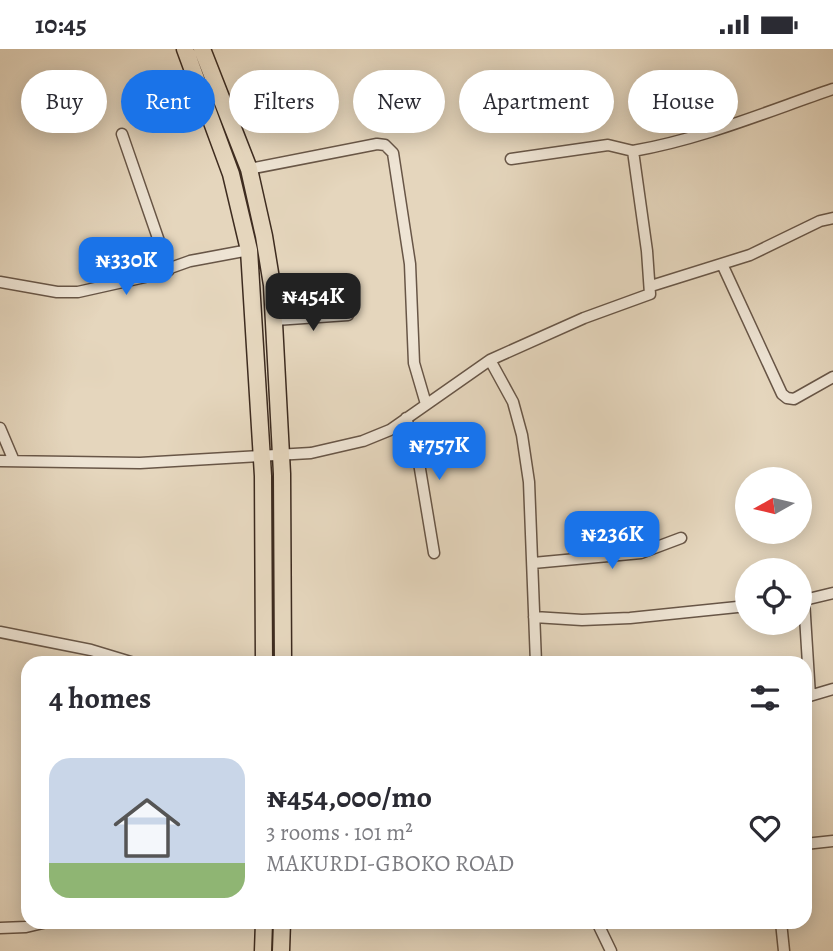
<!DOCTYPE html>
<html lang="en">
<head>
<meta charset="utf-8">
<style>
  :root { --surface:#fff; --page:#f7f7f7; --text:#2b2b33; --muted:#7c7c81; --accent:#1a73e8 }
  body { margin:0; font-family:Alegreya,serif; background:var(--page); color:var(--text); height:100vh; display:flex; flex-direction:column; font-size:26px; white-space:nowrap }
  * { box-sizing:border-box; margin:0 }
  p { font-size:23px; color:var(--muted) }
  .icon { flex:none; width:38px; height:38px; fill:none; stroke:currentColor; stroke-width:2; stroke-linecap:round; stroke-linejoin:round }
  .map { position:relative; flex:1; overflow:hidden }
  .panel { position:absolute; left:21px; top:607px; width:791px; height:273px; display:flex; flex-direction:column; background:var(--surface); border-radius:21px; box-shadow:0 4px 18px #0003 }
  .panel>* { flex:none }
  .banner { position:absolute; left:21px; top:21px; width:791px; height:63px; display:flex; gap:14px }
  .needle { width:46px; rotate:262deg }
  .controls { position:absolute; left:735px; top:418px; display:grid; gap:14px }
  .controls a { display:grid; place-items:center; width:77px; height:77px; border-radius:50%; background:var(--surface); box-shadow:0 4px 18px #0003; font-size:35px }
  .price { position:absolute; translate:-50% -60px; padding:0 16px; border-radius:14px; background:var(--accent); color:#fff; font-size:23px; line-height:46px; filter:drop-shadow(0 2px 4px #0008) }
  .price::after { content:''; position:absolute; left:50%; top:42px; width:21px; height:16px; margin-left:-10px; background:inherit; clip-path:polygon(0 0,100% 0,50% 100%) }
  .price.current { background:#222; color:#fff }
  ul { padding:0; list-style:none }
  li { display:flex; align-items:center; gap:21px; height:175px; padding:0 28px }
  li span { display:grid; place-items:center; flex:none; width:196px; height:140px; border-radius:21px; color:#555 }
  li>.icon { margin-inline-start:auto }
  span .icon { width:84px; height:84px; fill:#fffc; stroke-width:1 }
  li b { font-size:30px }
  h2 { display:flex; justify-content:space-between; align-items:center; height:84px; padding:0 28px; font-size:30px }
  .tag { padding:0 24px; border-radius:32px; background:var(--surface); box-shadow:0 4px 18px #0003; font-size:24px; line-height:63px }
  .tag.current { background:var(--accent); color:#fff }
  .status { display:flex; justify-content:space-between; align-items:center; height:49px; padding:0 35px; background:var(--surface); direction:ltr }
  .status svg { height:19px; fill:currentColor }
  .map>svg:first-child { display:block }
</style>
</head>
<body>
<div class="status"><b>10:45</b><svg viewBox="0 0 49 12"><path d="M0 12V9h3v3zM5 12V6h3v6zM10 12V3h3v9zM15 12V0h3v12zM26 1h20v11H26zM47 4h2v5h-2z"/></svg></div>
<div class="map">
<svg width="833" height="902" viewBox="0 0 833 902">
  <rect width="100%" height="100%" fill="#e5d6bd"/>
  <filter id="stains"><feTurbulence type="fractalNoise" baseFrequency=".00286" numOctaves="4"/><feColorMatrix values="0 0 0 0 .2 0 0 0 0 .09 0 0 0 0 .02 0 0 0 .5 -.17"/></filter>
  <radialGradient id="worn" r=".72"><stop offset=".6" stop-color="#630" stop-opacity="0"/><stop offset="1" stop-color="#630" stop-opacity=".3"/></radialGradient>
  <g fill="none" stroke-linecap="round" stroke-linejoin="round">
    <g stroke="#685647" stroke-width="13">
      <path id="minor" d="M 122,85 L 169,221
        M 511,110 L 608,96 L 633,102
        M 249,120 L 377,95 L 385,96 L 393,104 L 410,215 L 414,314 L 426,355
        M 722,215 L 782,345 L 787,349 L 794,350 L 833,328
        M 0,233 L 57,243 L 78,243 L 145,228 L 190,212 L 249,201
        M 651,237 L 750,206 L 820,172 L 833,169
        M 275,271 L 348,266
        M 490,311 L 584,269 L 650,245 L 647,202 L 633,102 C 702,90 766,63 833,40
        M 406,369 L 418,408 L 434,504
        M 0,379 L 14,412
        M 0,412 L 140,414 L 311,404 L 363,392 L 390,381 L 490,311 L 513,353 L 522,386 L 529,433 L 536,614
        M 533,514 L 641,504 L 681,489
        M 804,551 L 810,647
        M 800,552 L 833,544
        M 534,568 L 582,571 L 630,569 L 747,557
        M 0,583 L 91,601 L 134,614
        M 806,648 L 833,640
        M 805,795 L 833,792
        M 597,873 L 611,902
        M 781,873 L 784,902
        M 0,879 L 26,878 L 47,873"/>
    </g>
    <g stroke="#3e2c20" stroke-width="19">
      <path id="primary" d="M 185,0 L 231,125 L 249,201 L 263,427 L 264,614
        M 202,0 L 249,120 L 264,187 L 272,236 L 282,425 L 283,614
        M 263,902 L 264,873
        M 281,902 L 282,873"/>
    </g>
    <use href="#minor" stroke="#eee4d4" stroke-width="10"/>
    <use href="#primary" stroke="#e5d6bd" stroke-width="16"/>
  </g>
  <rect width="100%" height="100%" filter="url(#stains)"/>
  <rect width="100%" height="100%" fill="url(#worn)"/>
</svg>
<div class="controls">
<a><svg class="needle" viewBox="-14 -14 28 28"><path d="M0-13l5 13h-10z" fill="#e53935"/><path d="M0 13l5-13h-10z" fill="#7c7c81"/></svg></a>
<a><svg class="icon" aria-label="locate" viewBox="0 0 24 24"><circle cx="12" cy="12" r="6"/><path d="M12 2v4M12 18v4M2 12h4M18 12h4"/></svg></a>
</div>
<b class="price" style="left:126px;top:248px">₦330K</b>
<b class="price current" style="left:313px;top:284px">₦454K</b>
<b class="price" style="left:439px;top:433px">₦757K</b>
<b class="price" style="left:612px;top:522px">₦236K</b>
<div class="banner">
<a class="tag">Buy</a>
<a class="tag current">Rent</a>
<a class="tag">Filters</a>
<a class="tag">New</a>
<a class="tag">Apartment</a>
<a class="tag">House</a>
</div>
<section class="panel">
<h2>4 homes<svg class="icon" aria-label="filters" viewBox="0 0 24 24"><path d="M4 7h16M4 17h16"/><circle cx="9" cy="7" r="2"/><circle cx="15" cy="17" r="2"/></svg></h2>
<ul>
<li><span style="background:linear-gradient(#c9d6e8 75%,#8fb573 0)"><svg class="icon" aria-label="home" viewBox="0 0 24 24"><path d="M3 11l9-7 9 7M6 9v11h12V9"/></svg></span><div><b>₦454,000/mo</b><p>3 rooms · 101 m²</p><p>MAKURDI-GBOKO ROAD</p></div><svg class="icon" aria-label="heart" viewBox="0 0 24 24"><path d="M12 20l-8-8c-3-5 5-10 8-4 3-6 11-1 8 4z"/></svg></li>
</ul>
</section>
</div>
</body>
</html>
